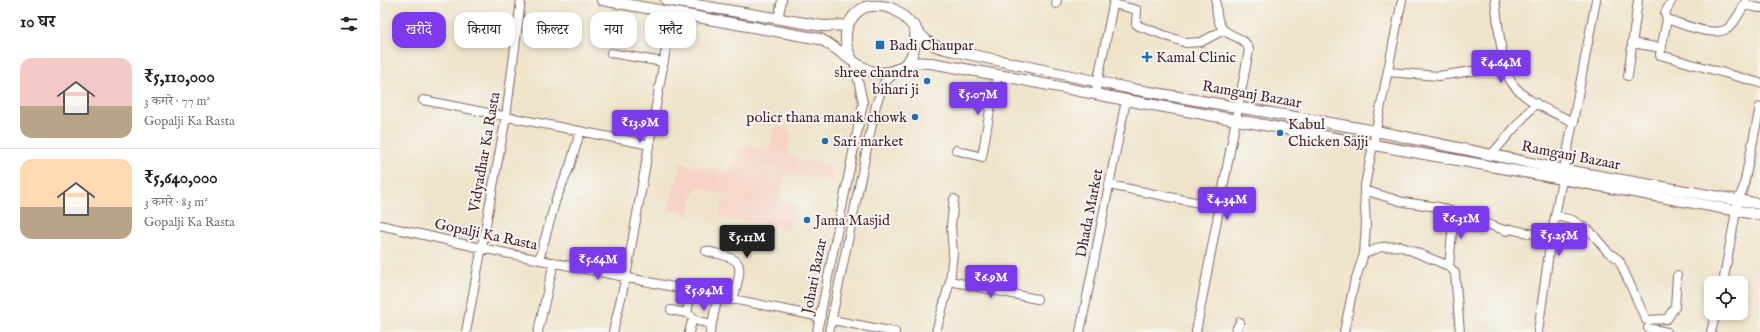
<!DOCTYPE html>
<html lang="hi">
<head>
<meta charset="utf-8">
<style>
  :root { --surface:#fff; --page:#f2f2f2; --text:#202124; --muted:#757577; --line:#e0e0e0; --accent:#7c3aed }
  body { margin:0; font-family:"IM FELL English","Noto Serif Devanagari",serif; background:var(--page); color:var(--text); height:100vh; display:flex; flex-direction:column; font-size:15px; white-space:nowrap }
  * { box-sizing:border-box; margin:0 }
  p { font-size:13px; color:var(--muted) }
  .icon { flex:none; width:22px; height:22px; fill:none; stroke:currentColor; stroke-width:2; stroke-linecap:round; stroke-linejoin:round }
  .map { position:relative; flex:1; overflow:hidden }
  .drawer { display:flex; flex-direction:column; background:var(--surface); width:380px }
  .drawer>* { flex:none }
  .top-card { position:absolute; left:12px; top:12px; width:380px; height:36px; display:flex; gap:8px }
  .buttons { position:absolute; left:1324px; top:276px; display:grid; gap:8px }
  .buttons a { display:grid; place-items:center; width:44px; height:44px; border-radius:8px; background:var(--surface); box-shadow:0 2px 6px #0003; font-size:20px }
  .price { position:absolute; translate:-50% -34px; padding:0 9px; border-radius:4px; background:var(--accent); color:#fff; font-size:13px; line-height:26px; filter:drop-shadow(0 1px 2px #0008) }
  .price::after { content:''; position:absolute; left:50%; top:24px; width:12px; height:9px; margin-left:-6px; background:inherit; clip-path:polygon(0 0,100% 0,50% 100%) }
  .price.active { background:#222; color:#fff }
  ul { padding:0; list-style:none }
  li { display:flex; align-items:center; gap:12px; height:100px; padding:0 20px }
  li+li { border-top:1px solid var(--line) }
  li span { display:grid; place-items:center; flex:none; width:112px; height:80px; border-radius:12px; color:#555 }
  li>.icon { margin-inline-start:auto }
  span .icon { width:48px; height:48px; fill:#fffc; stroke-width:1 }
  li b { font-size:17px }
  h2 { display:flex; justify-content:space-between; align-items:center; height:48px; padding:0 20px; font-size:17px }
  .chip { padding:0 14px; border-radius:12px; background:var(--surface); box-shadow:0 2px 6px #0003; font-size:14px; line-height:36px }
  .chip.active { background:var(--accent); color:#fff }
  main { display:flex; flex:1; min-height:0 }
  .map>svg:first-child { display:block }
</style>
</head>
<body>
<main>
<section class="drawer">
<h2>10 घर<svg class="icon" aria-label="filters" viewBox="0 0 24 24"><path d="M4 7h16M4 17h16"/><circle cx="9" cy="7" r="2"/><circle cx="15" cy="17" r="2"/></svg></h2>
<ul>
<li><span style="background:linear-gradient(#f6c9c9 60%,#b9a48a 0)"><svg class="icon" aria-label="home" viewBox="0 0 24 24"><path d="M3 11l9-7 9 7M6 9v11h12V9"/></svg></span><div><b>₹5,110,000</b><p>3 कमरे · 77 m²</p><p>Gopalji Ka Rasta</p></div></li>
<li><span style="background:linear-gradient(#ffd9b3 60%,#b9a48a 0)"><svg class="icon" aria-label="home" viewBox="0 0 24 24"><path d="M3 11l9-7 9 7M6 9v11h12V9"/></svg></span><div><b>₹5,640,000</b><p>3 कमरे · 83 m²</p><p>Gopalji Ka Rasta</p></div></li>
</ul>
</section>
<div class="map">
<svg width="1380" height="332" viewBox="0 0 1380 332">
  <rect width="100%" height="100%" fill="#f6f6f2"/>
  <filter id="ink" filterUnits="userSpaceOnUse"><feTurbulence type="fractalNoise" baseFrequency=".025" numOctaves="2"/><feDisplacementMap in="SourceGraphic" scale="8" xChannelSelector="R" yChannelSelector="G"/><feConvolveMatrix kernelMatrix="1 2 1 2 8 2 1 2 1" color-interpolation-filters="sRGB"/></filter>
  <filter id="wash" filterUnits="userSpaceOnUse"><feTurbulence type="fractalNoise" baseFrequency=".012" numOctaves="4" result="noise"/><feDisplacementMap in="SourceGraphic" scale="16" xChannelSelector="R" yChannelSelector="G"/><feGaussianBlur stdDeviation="0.9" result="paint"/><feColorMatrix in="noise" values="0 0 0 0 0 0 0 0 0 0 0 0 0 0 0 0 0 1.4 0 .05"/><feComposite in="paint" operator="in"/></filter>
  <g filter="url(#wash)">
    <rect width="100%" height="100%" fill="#efe4ca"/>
    <path fill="#f6d2c5" d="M 394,125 L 411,131 L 409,156 L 453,167 L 452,181 L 406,173 L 401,201 L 415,205 L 410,230 L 340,217 L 344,194 L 315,187 L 309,214 L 288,210 L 301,163 L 350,172 L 360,146 L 389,150 Z"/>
  </g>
  <g filter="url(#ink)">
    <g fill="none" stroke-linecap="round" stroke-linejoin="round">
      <g stroke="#846463" stroke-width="10">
        <path id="minor" d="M 1115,0 C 1118,21 1121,61 1129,78 C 1139,99 1174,113 1194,122
          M 1292,0 L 1285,13 L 1287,19 L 1280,55 L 1380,83
          M 676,4 L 677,0
          M 734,4 L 757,10 L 756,24 L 759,26 L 806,43 L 821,42 L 844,30
          M 1364,5 L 1380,8
          M 398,19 L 402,0
          M 1287,19 C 1301,24 1331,36 1345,30 C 1352,28 1363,8 1366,0
          M 1252,43 L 1282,48
          M 231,53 L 283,62
          M 1008,72 L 1059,76 L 1125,66
          M 1248,76 L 1258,0
          M 715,94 L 734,0
          M 43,100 L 270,145
          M 576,150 L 602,157 L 611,104 L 618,75
          M 1111,155 L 1156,103
          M 729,185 L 840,207
          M 984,190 L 1023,202 L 1059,207 L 1127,231 L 1130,229 L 1171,238
          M 1176,216 L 1192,220 L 1210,231 L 1227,251 L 1239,260 L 1266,320 L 1287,319 L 1295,307 L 1297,276
          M 0,225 L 101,248 L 441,317
          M 326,251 C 366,260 363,261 353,300
          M 984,254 L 1001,247 L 1020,246 L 1069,266 L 1075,273 L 1080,332
          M 159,260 L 176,199 L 190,166 L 200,132
          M 1069,266 L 1074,212
          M 570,281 L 657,299
          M 1343,283 L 1358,200 L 1363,189 L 1380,107
          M 291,310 L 307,313 L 318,321 L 332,324
          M 307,313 L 311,291
          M 452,320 L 515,332
          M 1268,328 L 1287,332
          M 86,332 L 126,117 L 141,0
          M 158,332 L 174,262
          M 233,332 L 246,277 L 287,43 L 289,40 L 299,41
          M 309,332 L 313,318
          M 330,332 L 338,296
          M 437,332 L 483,103 L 474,61
          M 449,332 L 496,105 L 504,83 L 519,69
          M 556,332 L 570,281 L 573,253 L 571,226 L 574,199
          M 700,332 L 746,100
          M 816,332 L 869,50 C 866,38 854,38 845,31 C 837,25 836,9 836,0
          M 855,332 L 860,322
          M 964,332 L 974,284 L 984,254 L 986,224 L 984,190 L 1022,0
          M 1158,332 L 1171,238 L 1216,0
          M 1331,332 L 1336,313"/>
      </g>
      <g stroke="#846463" stroke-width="12">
        <path id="major" d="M 222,0 L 440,39 C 468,52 490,89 524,65 C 536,57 536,39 535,26
          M 286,0 L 443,26 L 468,25
          M 472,60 C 467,49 464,40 467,28 C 470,19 477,11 485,7 C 520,0 527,23 546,40 C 553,47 565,49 574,51 L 752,89 L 996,131 L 1185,170 L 1380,204
          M 528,62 L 551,63 L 618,75 L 746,100 L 1380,215"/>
      </g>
      <use href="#minor" stroke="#fff" stroke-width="8"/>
      <use href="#major" stroke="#fff" stroke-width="10"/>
    </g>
  </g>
  <g fill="#1f6fb2" stroke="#f6f6f2" stroke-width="1.5">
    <rect x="495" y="40" width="10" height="10" rx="2"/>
    <path d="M765 51h4v4h4v4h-4v4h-4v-4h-4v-4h4z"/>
    <circle cx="547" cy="81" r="4"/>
    <circle cx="535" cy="117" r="4"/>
    <circle cx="900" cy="133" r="4"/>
    <circle cx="445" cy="141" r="4"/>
    <circle cx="427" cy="220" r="4"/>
  </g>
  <g text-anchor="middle" stroke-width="4" stroke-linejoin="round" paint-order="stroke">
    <g font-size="15" fill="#4a1f2b" stroke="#f6f6f2" text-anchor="start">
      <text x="509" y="50">Badi Chaupar</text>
      <text x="776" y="62">Kamal Clinic</text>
      <text x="539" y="77" text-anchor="end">shree chandra<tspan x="539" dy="17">bihari ji</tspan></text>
      <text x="527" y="122" text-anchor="end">policr thana manak chowk</text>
      <text x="908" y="129">Kabul<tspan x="908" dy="17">Chicken Sajji</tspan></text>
      <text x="453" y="146">Sari market</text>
      <text x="435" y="225">Jama Masjid</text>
    </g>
    <g font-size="15" fill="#4a1f2b" stroke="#f6f6f2">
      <text transform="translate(872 94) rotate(10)" y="5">Ramganj Bazaar</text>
      <text transform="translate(104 152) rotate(-80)" y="5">Vidyadhar Ka Rasta</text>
      <text transform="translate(1191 155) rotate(11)" y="5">Ramganj Bazaar</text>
      <text transform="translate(709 213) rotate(-79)" y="5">Dhada Market</text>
      <text transform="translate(106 234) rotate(12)" y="5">Gopalji Ka Rasta</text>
      <text transform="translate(434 276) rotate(-79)" y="5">Johari Bazar</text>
    </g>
  </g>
</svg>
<div class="buttons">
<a><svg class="icon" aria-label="locate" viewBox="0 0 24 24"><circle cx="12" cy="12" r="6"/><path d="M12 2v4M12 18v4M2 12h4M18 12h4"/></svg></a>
</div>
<b class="price" style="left:1121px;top:84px">₹4.64M</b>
<b class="price" style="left:598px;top:116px">₹5.07M</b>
<b class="price" style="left:260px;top:144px">₹13.9M</b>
<b class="price" style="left:847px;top:221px">₹4.34M</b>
<b class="price" style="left:1081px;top:240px">₹6.31M</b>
<b class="price" style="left:1179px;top:257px">₹5.25M</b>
<b class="price active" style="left:367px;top:259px">₹5.11M</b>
<b class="price" style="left:218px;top:281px">₹5.64M</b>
<b class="price" style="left:611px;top:299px">₹6.9M</b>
<b class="price" style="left:324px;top:312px">₹5.94M</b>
<div class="top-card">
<a class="chip active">खरीदें</a>
<a class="chip">किराया</a>
<a class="chip">फ़िल्टर</a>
<a class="chip">नया</a>
<a class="chip">फ़्लैट</a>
</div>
</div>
</main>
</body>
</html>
